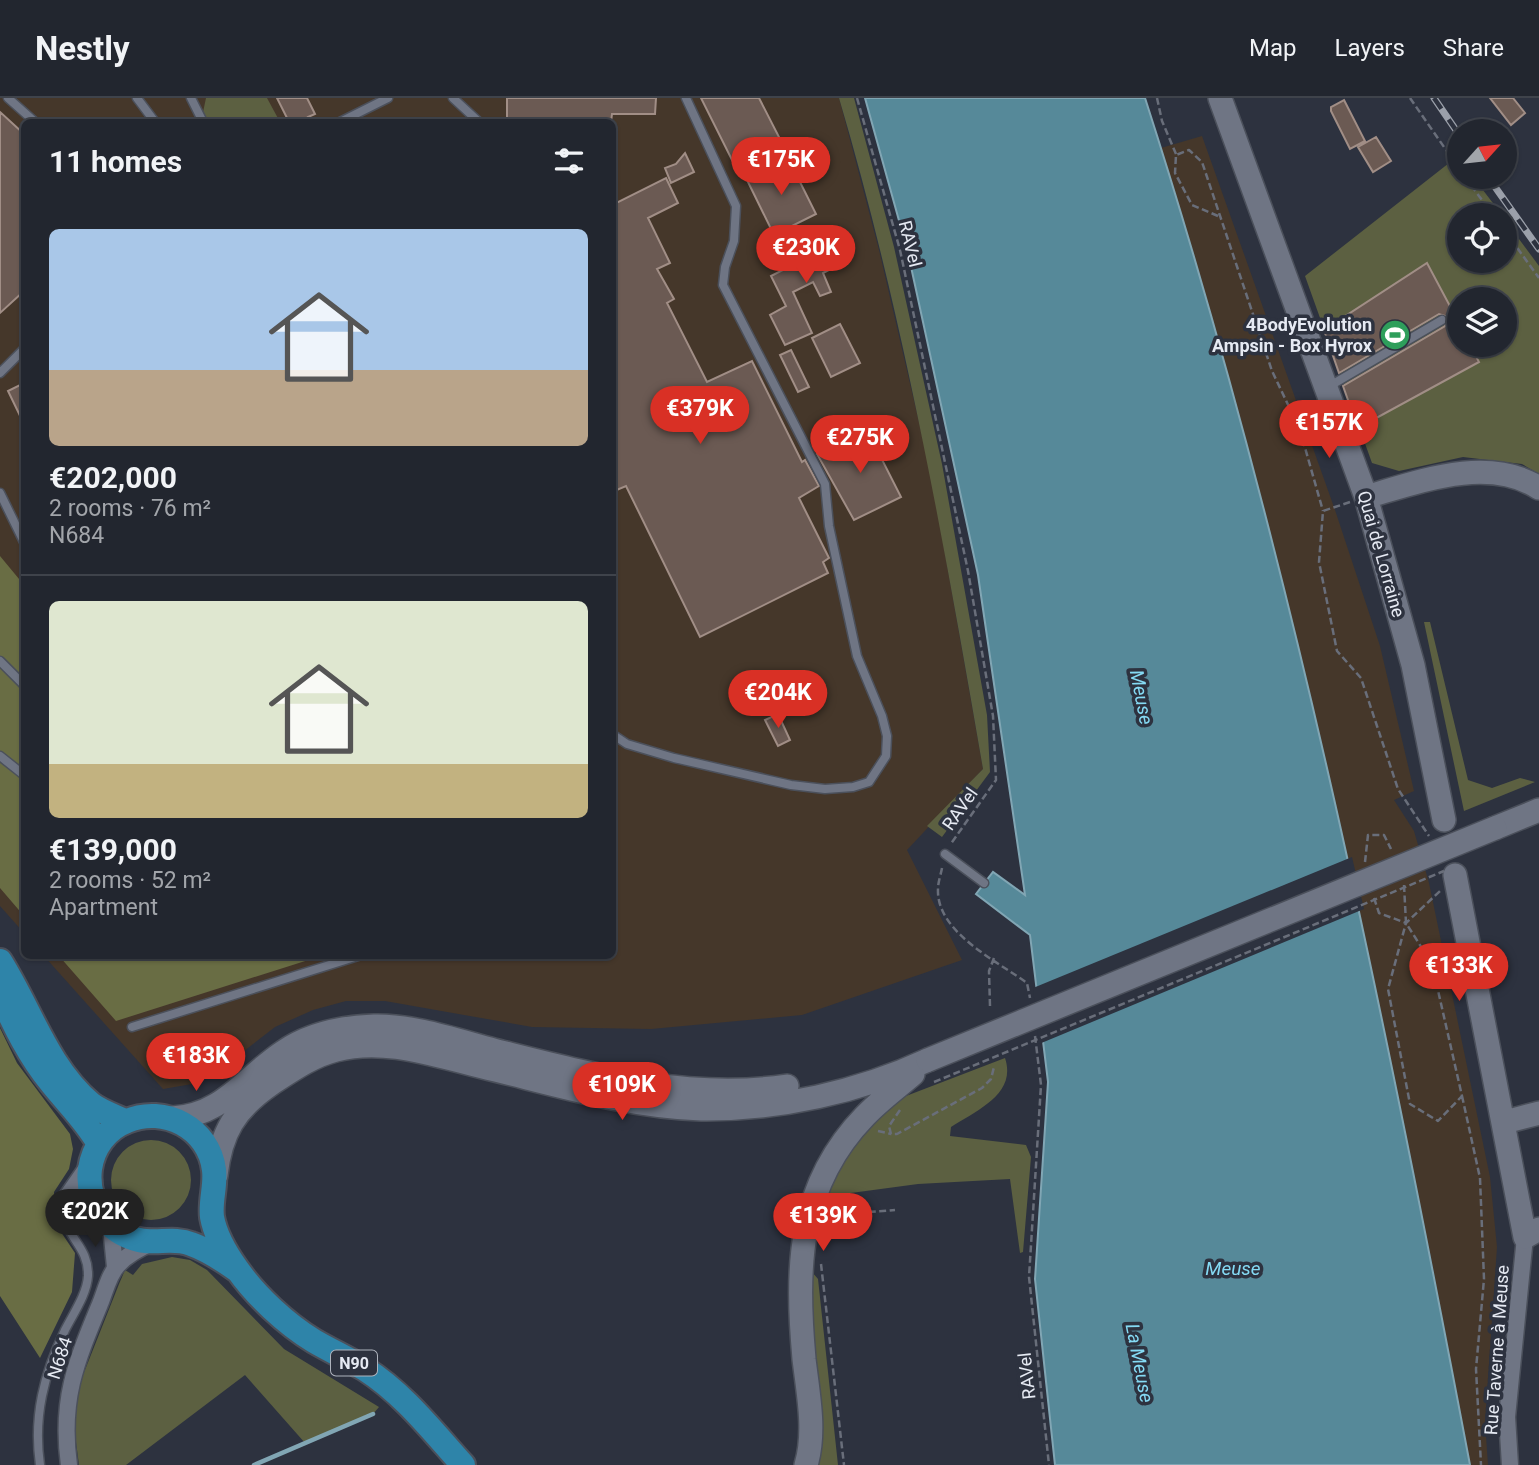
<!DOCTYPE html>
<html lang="en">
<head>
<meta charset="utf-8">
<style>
  :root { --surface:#22262f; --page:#2e323b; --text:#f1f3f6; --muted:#a2a5aa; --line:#3f434b; --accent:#d93025 }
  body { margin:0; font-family:Roboto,sans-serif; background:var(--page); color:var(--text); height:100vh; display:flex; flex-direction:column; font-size:26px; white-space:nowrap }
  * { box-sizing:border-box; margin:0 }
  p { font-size:23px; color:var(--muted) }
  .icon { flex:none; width:38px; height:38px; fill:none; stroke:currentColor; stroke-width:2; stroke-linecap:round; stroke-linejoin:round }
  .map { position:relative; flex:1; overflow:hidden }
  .details { position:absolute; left:21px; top:21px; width:595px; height:840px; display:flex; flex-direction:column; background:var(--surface); border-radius:10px; box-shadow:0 2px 5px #0004,0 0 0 2px var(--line) }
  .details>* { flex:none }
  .needle { width:46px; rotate:63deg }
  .fabs { position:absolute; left:1447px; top:21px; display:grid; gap:14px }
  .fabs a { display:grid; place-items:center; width:70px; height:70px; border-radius:50%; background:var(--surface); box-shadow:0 2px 5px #0004,0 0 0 2px var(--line); font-size:35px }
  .price { position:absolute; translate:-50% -60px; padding:0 16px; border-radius:24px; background:var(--accent); color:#fff; font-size:23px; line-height:46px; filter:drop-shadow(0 2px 4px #0008) }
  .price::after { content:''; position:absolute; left:50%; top:42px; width:21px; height:16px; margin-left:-10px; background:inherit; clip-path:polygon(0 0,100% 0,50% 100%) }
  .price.active { background:#222; color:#fff }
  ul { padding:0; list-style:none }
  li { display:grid; align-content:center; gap:14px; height:371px; padding:0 28px }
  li+li { border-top:2px solid var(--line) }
  li span { display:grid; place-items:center; height:217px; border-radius:10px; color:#555 }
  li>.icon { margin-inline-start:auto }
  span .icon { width:126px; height:126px; fill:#fffc; stroke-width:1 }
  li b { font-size:30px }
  h2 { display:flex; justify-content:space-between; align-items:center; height:84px; padding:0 28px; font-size:30px }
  header { display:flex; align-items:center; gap:42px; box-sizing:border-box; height:98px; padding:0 35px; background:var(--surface); border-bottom:2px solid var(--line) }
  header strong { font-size:33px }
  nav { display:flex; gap:38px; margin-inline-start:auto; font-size:24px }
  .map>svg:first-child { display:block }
</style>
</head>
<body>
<header>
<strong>Nestly</strong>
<nav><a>Map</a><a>Layers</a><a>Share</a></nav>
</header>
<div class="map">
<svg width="1539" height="1367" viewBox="0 0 1539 1367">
  <rect width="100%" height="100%" fill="#2d323f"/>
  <path fill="#45372a" d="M 0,0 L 839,0 L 879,152 L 931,376 L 983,671 L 907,752 L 962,862 L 802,917 L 651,931 L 532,929 L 385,903 L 346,903 L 313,912 L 275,929 L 216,975 L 192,986 L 163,991 L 44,858 L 612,858 L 612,24 L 24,24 L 24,835 L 0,808 Z
    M 1202,38 L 1335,412 L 1380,548 L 1414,693 L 1394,702 L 1414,733 L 1429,785 L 1490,1079 L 1497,1149 L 1485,1324 L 1488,1367 L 1470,1367 L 1430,1155 L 1211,223 L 1161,50 Z"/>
  <path fill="#5c6041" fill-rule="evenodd" d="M 206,0 L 267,0 L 280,24 L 206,24 L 202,19 Z
    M 839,0 L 854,0 L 894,149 L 942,366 L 987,617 L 990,674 L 942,739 L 927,728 L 983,671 C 944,445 904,220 839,0 Z
    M 1458,58 L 1460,79 L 1473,79 L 1502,117 L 1460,117 L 1460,163 L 1505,163 L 1505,122 L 1539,168 L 1539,376 L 1522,366 L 1463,359 L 1399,373 L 1372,365 L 1305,178 ZM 1460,201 L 1505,201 L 1505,247 L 1460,247 Z
    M 1424,524 L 1430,524 L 1468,682 L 1492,690 L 1520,680 L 1535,684 L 1464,713 Z
    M 1005,960 C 1017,996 977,1012 951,1029 L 950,1038 L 1026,1047 L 1031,1059 L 1023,1154 L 1020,1155 L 1010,1081 L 918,1086 L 836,1097 L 813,1145 L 829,1088 L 863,1035 L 893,1003 Z
    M111 1082a40 40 0 1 1 80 0a40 40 0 1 1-80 0Z
    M 172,1159 L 190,1162 L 207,1172 L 284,1251 L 379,1309 L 373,1316 L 305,1345 L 245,1277 L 126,1367 L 79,1367 L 74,1329 L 79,1287 L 119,1186 L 125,1172 L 133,1177 L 142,1166 Z
    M 812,1174 L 818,1181 L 838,1367 L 817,1367 L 822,1328 L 811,1245 Z"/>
  <path fill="#696d44" d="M 0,458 L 24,487 L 24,818 L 0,790 Z
    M 59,858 L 321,858 L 116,923 Z
    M 0,930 L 17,965 L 70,1036 L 73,1051 L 69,1071 L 54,1094 L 55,1125 L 75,1155 L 72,1194 L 40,1260 L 0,1198 Z"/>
  <path fill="#568999" stroke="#81a6b4" stroke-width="2" d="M 865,0 L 1145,0 C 1289,446 1383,907 1470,1367 L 1055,1367 L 1035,1181 L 1048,984 L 1030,837 L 976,796 L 993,774 L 1025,797 L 978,477 L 908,155 Z"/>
  <path fill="#2d323f" d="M 1352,759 L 1364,811 L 1039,946 L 1033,890 Z"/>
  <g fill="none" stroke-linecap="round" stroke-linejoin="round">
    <path stroke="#81a6b4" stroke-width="4.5" d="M 254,1367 L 373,1316"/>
  </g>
  <path fill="#6b5a53" stroke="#a18e86" stroke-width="2" d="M 277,0 L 307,0 L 315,16 L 308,19 L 311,24 L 289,24 Z
    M 507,0 L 656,0 L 655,16 L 612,16 L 611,24 L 507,24 Z
    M 701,0 L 759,0 L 780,41 L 733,64 Z
    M 1490,0 L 1513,0 L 1525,15 L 1511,27 Z
    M 1344,2 L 1365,43 L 1350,51 L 1331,13 L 1331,9 Z
    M 0,14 L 24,36 L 24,193 L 0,215 Z
    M 1376,39 L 1391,63 L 1373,74 L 1358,49 Z
    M 685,55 L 694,74 L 671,85 L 665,70 L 676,66 Z
    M 789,62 L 816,116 L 774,137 L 747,82 Z
    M 666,80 L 678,105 L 648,120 L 670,165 L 657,171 L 674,201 L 667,205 L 707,284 L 752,263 L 802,364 L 805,362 L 819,388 L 799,400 L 829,460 L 823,464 L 828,475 L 700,539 L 626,388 L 612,394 L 612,107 Z
    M 840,130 L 853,155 L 842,160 L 844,164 L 823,175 L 831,194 L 820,198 L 813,184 L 793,194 L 812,235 L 785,247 L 770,217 L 786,208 L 771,178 L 826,150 L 821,139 Z
    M 1427,165 L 1460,227 L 1460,247 L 1470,247 L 1479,264 L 1358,330 L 1343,288 L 1445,228 L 1448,219 L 1439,216 L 1339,275 L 1324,232 Z
    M 840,226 L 860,265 L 831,279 L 812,240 Z
    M 791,252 L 809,289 L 798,294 L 780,257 Z
    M 24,285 L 24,326 L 8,293 Z
    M 867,332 L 901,399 L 854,422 L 817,356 Z
    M 778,616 L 790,642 L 778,648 L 765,622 Z"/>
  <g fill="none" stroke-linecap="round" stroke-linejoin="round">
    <g stroke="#4b505b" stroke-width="11">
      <path id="lane" d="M 8,0 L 35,24
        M 137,0 L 155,24
        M 191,0 L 203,24
        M 453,0 L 479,24
        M 340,24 L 388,0
        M 0,275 L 24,251
        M 1328,289 L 1442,222
        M 0,395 L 24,444
        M 0,563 L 24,587
        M 612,636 L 627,646 L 674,660 L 791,687 L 825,691 L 853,689 L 869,684 L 886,658 L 887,638 L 882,618 L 857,558 L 829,428 L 825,386 L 723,187 L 725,169 L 734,143 L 736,108 L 686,0
        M 0,658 L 24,677
        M 945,756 L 984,785
        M 132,929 L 358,858
        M 40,1367 C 33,1318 44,1276 65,1232 C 73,1216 87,1196 88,1178 C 89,1145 61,1139 63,1104"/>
    </g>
    <g stroke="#4b505b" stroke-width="19">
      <path id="street" d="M 88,1068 L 63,1104 L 99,1115
        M 111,1129 L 115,1169
        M 69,1367 C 60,1302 76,1264 100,1206 C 105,1194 109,1176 118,1167 C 128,1156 140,1150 154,1144
        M 1510,1367 L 1507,1319 L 1525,1139"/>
    </g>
    <g stroke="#4b505b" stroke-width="26">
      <path id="secondary" d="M 1220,0 L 1366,399 L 1413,567 L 1444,722
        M 1366,399 C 1418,384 1488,357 1539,390
        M 1495,730 L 1539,712
        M 1455,777 L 1525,1139 L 1539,1131
        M 172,1020 C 222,1018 244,980 283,954 C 309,936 343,929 374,928 C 413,927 456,942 494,952 C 590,976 688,1003 787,988
        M 1505,1024 L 1539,1015
        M 216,1077 C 221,1034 235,1011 271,986 C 291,973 312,958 336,952 C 385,939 436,958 483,969 C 554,986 628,1009 701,1011 C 778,1012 859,994 928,962
        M 806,1367 C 816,1334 808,1295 804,1261 C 796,1170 797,1088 865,1018 C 879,1003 897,990 913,976"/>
    </g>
    <g stroke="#4b505b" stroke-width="28">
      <path id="primary" d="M 0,863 C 30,910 47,969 91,1006 C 100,1013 114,1018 125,1023
        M 0,895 C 14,927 29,958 52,986 C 68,1006 86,1023 99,1046
        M 237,1172 C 223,1162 208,1152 191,1146 C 174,1139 157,1146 139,1142 C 107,1135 86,1103 90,1071 C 93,1050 106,1031 127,1023 C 164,1007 209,1030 214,1072 C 216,1088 210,1103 212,1119 C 215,1136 227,1157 237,1171 C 256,1198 286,1226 314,1243 C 331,1253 349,1261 365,1271 C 404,1296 433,1334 463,1367"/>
    </g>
    <path stroke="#696e7a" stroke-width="2.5" stroke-dasharray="7 3.5" stroke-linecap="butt" d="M 857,0 L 900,152 L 968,473 L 993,618 L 996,682 L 950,747
      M 1157,0 L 1162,23 L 1176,56
      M 1410,0 L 1460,72
      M 1465,79 L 1493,117
      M 1218,118 L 1192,107 L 1175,75 L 1176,57 L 1189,52 L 1202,64 L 1272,273 L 1300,332 L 1323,413
      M 1505,133 L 1539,180
      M 1350,404 L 1323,413 L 1319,464 L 1337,553 L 1361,580 L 1398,691 L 1429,738
      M 1365,764 L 1368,737 L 1384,737 L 1391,751
      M 942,770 C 941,776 938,784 938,791 C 936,834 997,863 1027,885 L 1030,900
      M 1404,787 L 1406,825 L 1432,866 L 1462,998 L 1438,1023 L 1410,1006 L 1388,891 L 1406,825 L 1440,793
      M 1374,800 L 1379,815 L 1406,825
      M 990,908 L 989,873 L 994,860
      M 1035,938 L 1041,987 L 1029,1179 L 1049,1367
      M 1462,998 L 1480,1080 L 1484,1181 L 1476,1271 L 1481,1367
      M 900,1012 L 889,1028 L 891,1036 L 897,1036 L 982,990 L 991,981 L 994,969
      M 878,1033 L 891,1036
      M 825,1139 C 841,1112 867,1115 895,1112
      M 821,1166 L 844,1367"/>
    <use href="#lane" stroke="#6f7584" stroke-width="8"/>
    <use href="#street" stroke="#6f7584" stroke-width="16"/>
    <use href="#secondary" stroke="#6f7584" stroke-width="23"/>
    <use href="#primary" stroke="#2e84a9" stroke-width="24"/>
    <g stroke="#9ba0aa" stroke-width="7">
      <path id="rail" d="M 1434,0 L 1460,38
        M 1488,79 L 1539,151"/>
    </g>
    <use href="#rail" stroke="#2d323f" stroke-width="4.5" stroke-dasharray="13" stroke-linecap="butt"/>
    <g stroke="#4b505b" stroke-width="26" stroke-linecap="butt">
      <path id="secondary-bridge" d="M 928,962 L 1495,730"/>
    </g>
    <path stroke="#696e7a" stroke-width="2.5" stroke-dasharray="7 3.5" stroke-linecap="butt" d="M 934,984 L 1444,773"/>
    <use href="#secondary-bridge" stroke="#6f7584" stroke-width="23"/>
  </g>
  <defs>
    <g id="stadium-disc" transform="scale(1.575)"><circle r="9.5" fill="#2e9e5b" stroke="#2d323f"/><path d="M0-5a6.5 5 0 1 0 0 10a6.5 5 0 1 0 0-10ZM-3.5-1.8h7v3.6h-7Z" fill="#fff"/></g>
  </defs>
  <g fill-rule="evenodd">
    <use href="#stadium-disc" x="1395" y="237"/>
  </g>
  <g text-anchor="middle" stroke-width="7" stroke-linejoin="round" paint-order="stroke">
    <rect fill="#2d323f" stroke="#aeb3bd" stroke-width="2" x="331" y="1252.5" width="46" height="25" rx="5"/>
    <g font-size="16" font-weight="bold" fill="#e6eaf3">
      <text x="354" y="1271">N90</text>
    </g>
    <g font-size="18" fill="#e6eaf3" stroke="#2d323f">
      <text transform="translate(910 146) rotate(76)" y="6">RAVel</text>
      <text transform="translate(1381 456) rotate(74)" y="6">Quai de Lorraine</text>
      <text transform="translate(960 711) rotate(-55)" y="6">RAVel</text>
      <text transform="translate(1497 1252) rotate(-86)" y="6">Rue Taverne à Meuse</text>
      <text transform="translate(60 1260) rotate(-72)" y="6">N684</text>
      <text transform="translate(1027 1278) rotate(-96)" y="6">RAVel</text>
    </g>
    <g font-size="18" font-weight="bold" fill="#e6eaf3" stroke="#2d323f" text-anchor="end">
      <text x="1372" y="233">4BodyEvolution<tspan x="1372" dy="21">Ampsin - Box Hyrox</tspan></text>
    </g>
    <g font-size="19" font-style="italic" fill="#85daf4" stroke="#2d323f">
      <text transform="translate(1142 599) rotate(79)" y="7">Meuse</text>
      <text x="1233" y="1177">Meuse</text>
      <text transform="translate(1140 1265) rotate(79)" y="7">La Meuse</text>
    </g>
  </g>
</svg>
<div class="fabs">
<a><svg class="needle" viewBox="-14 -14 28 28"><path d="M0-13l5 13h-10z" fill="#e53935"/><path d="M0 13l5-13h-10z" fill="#a2a5aa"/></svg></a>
<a><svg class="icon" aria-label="locate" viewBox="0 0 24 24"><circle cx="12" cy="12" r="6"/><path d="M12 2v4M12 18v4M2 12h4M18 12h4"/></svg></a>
<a><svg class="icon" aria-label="layers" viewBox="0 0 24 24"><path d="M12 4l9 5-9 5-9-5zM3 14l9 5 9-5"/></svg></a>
</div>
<b class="price" style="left:781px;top:99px">€175K</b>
<b class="price" style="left:806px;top:187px">€230K</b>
<b class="price" style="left:700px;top:348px">€379K</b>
<b class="price" style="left:1329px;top:362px">€157K</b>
<b class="price" style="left:860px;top:377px">€275K</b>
<b class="price" style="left:778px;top:632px">€204K</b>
<b class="price" style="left:1459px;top:905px">€133K</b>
<b class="price" style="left:196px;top:995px">€183K</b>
<b class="price" style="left:622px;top:1024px">€109K</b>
<b class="price active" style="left:95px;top:1151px">€202K</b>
<b class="price" style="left:823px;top:1155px">€139K</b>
<section class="details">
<h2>11 homes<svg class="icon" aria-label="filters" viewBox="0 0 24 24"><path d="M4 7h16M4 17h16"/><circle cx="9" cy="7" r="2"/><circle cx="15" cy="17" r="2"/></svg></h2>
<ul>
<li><span style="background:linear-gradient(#a9c7e8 65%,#b9a48a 0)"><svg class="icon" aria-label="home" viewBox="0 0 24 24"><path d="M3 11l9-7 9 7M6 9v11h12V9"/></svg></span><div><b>€202,000</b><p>2 rooms · 76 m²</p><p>N684</p></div></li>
<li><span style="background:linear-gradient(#dfe7d0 75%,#c2b280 0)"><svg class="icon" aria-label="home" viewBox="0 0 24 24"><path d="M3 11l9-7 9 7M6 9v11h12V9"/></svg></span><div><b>€139,000</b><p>2 rooms · 52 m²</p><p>Apartment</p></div></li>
</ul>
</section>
</div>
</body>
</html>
